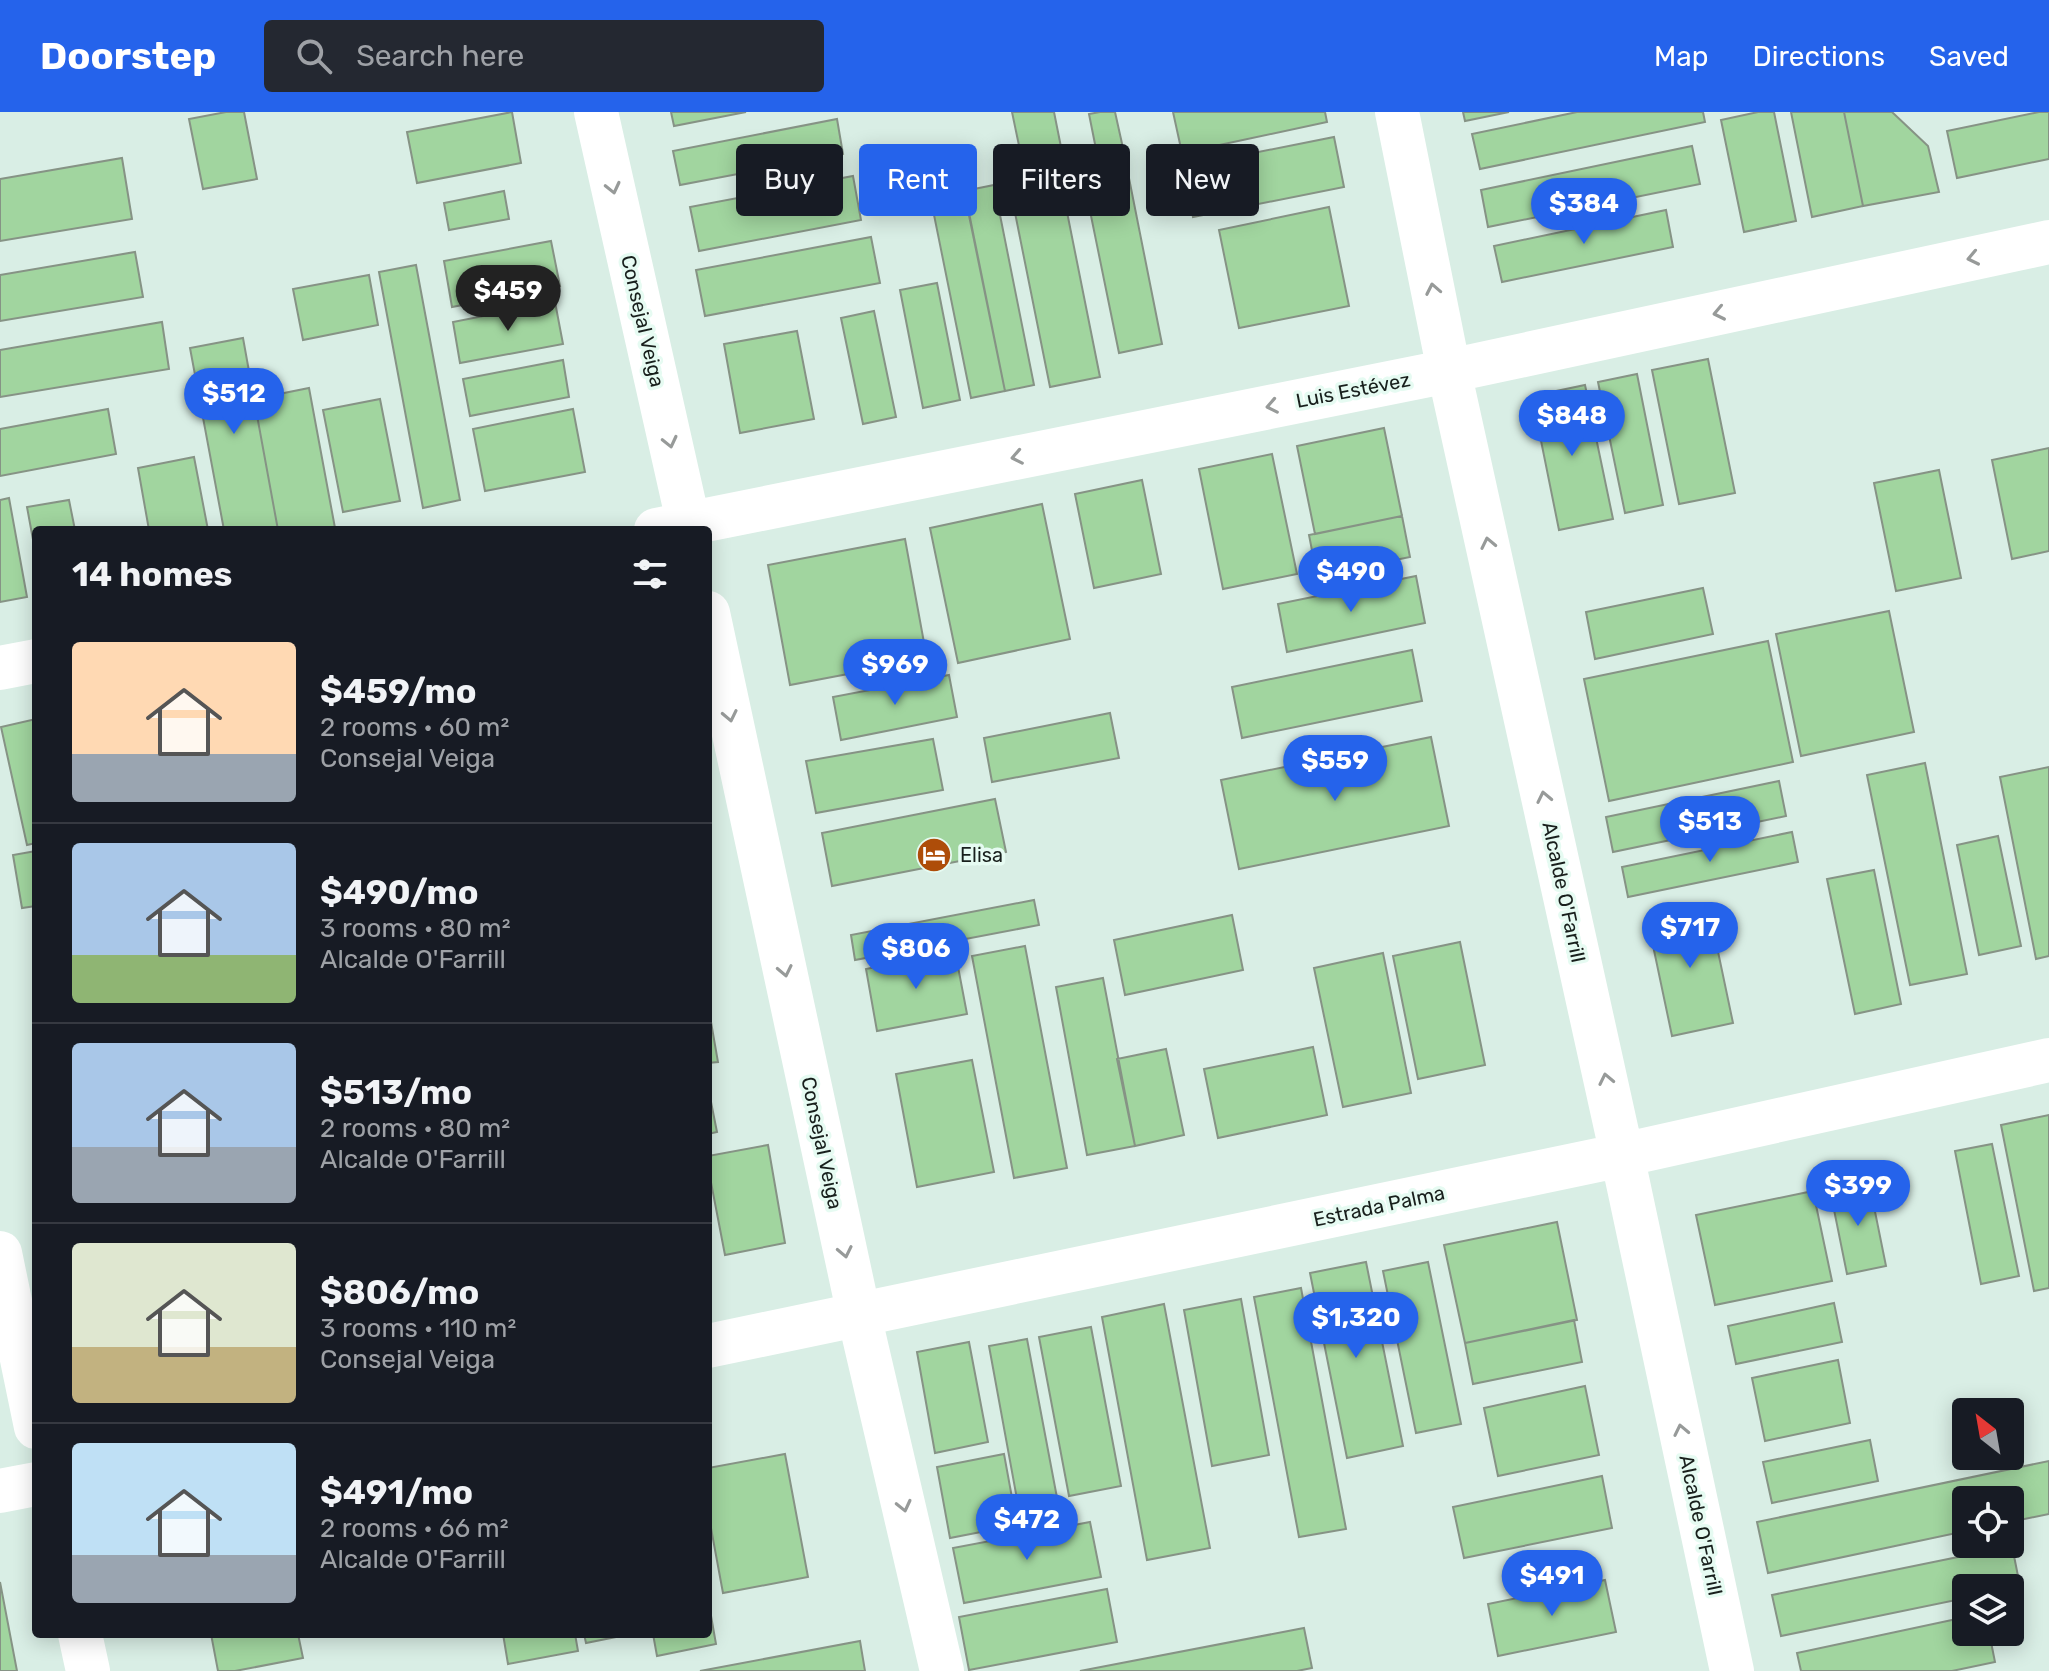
<!DOCTYPE html>
<html lang="en">
<head>
<meta charset="utf-8">
<style>
  :root { --surface:#171b24; --page:#242831; --text:#f1f3f6; --muted:#9ea1a6; --line:#363941; --accent:#2563eb }
  body { margin:0; font-family:Rubik,sans-serif; background:var(--page); color:var(--text); height:100vh; display:flex; flex-direction:column; font-size:30px; white-space:nowrap }
  * { box-sizing:border-box; margin:0 }
  p { font-size:26px; color:var(--muted) }
  .icon { flex:none; width:44px; height:44px; fill:none; stroke:currentColor; stroke-width:2; stroke-linecap:round; stroke-linejoin:round }
  .map { position:relative; flex:1; overflow:hidden }
  .drawer { position:absolute; left:32px; top:414px; width:680px; height:1112px; display:flex; flex-direction:column; background:var(--surface); border-radius:8px; box-shadow:0 4px 20px #0003 }
  .drawer>* { flex:none }
  .hud { position:absolute; left:736px; top:32px; width:760px; height:72px; display:flex; gap:16px }
  .needle { width:52px; rotate:329deg }
  .tools { position:absolute; left:1952px; top:1286px; display:grid; gap:16px }
  .tools a { display:grid; place-items:center; width:72px; height:72px; border-radius:8px; background:var(--surface); box-shadow:0 4px 20px #0003; font-size:40px }
  .price { position:absolute; translate:-50% -68px; padding:0 18px; border-radius:28px; background:var(--accent); color:#fff; font-size:26px; line-height:52px; filter:drop-shadow(0 2px 4px #0008) }
  .price::after { content:''; position:absolute; left:50%; top:48px; width:24px; height:18px; margin-left:-12px; background:inherit; clip-path:polygon(0 0,100% 0,50% 100%) }
  .price.on { background:#222; color:#fff }
  ul { padding:0; list-style:none }
  li { display:flex; align-items:center; gap:24px; height:200px; padding:0 40px }
  li+li { border-top:2px solid var(--line) }
  li span { display:grid; place-items:center; flex:none; width:224px; height:160px; border-radius:8px; color:#555 }
  li>.icon { margin-inline-start:auto }
  span .icon { width:96px; height:96px; fill:#fffc; stroke-width:1 }
  li b { font-size:34px }
  h2 { display:flex; justify-content:space-between; align-items:center; height:96px; padding:0 40px; font-size:34px }
  .pill { padding:0 28px; border-radius:8px; background:var(--surface); box-shadow:0 4px 20px #0003; font-size:28px; line-height:72px }
  .pill.on { background:var(--accent); color:#fff }
  header { display:flex; align-items:center; gap:48px; box-sizing:border-box; height:112px; padding:0 40px; background:var(--accent); color:#fff }
  header strong { font-size:38px }
  nav { display:flex; gap:44px; margin-inline-start:auto; font-size:28px }
  .search { width:560px; height:72px; background:var(--page); display:flex; align-items:center; gap:20px; box-sizing:border-box; padding:0 28px; border-radius:8px; color:var(--muted); font-size:30px }
  .map>svg:first-child { display:block }
</style>
</head>
<body>
<header>
<strong>Doorstep</strong>
<div class="search"><svg class="icon" aria-label="search" viewBox="0 0 24 24"><circle cx="10" cy="10" r="6"/><path d="M15 15l6 6"/></svg>Search here</div>
<nav><a>Map</a><a>Directions</a><a>Saved</a></nav>
</header>
<div class="map">
<svg width="2049" height="1559" viewBox="0 0 2049 1559">
  <rect width="100%" height="100%" fill="#d9eee5"/>
  <path fill="#a1d59f" stroke="#869385" stroke-width="2" d="M 226,0 L 244,0 L 257,67 L 203,77 L 189,7 Z
    M 512,0 L 521,51 L 417,71 L 407,20 Z
    M 671,0 L 746,0 L 674,14 Z
    M 1012,0 L 1054,0 L 1062,40 L 1022,48 Z
    M 1100,0 L 1115,0 L 1123,36 L 1097,42 L 1089,2 Z
    M 1173,0 L 1325,0 L 1327,10 L 1182,41 Z
    M 1463,0 L 1509,0 L 1465,9 Z
    M 1577,0 L 1703,0 L 1705,10 L 1480,57 L 1472,22 Z
    M 1758,0 L 1774,0 L 1796,109 L 1744,120 L 1721,8 Z
    M 1791,0 L 1844,0 L 1863,94 L 1812,105 Z
    M 1844,0 L 1892,0 L 1928,34 L 1939,80 L 1863,94 Z
    M 2039,0 L 2049,0 L 2049,47 L 1957,66 L 1947,19 Z
    M 837,7 L 843,42 L 680,73 L 673,39 Z
    M 1334,25 L 1344,75 L 1193,105 L 1183,55 Z
    M 1692,34 L 1700,72 L 1488,115 L 1481,78 Z
    M 1123,36 L 1162,232 L 1119,241 L 1079,45 Z
    M 122,46 L 132,107 L 0,129 L 0,67 Z
    M 1059,60 L 1100,265 L 1050,275 L 1009,71 Z
    M 853,64 L 861,108 L 699,139 L 690,95 Z
    M 994,73 L 1034,273 L 1005,279 L 964,79 Z
    M 504,79 L 509,107 L 449,118 L 444,91 Z
    M 965,81 L 1005,279 L 971,286 L 931,88 Z
    M 1329,95 L 1349,194 L 1239,216 L 1219,118 Z
    M 1666,98 L 1673,135 L 1502,170 L 1494,134 Z
    M 871,125 L 880,171 L 705,204 L 696,158 Z
    M 551,129 L 560,174 L 452,195 L 444,149 Z
    M 135,140 L 143,185 L 0,209 L 0,163 Z
    M 416,153 L 460,388 L 423,396 L 379,160 Z
    M 369,163 L 378,213 L 303,228 L 293,177 Z
    M 937,171 L 960,288 L 923,296 L 900,178 Z
    M 555,190 L 563,232 L 460,251 L 453,210 Z
    M 874,199 L 896,305 L 863,312 L 841,206 Z
    M 162,210 L 169,257 L 0,285 L 0,238 Z
    M 797,219 L 814,307 L 740,321 L 724,232 Z
    M 243,226 L 254,287 L 278,418 L 224,418 L 190,236 Z
    M 1708,247 L 1735,381 L 1679,392 L 1652,258 Z
    M 563,248 L 569,285 L 470,304 L 463,267 Z
    M 1637,262 L 1663,393 L 1625,401 L 1598,270 Z
    M 1585,273 L 1613,407 L 1559,418 L 1532,284 Z
    M 309,276 L 335,416 L 322,418 L 278,418 L 254,287 Z
    M 380,287 L 400,389 L 343,400 L 323,298 Z
    M 108,297 L 116,342 L 0,364 L 0,317 Z
    M 573,297 L 585,360 L 485,379 L 473,317 Z
    M 1384,316 L 1402,404 L 1315,422 L 1297,334 Z
    M 2049,336 L 2049,439 L 2012,447 L 1992,348 Z
    M 1272,342 L 1297,462 L 1223,477 L 1199,357 Z
    M 194,345 L 208,418 L 149,418 L 138,356 Z
    M 1939,358 L 1961,466 L 1896,479 L 1874,371 Z
    M 1142,368 L 1161,462 L 1094,476 L 1075,382 Z
    M 9,386 L 27,485 L 0,490 L 0,388 Z
    M 69,388 L 75,418 L 36,418 L 36,444 L 27,395 Z
    M 1042,392 L 1070,527 L 958,551 L 930,416 Z
    M 1402,404 L 1410,445 L 1317,464 L 1309,423 Z
    M 905,427 L 927,547 L 790,573 L 768,453 Z
    M 1416,464 L 1425,511 L 1287,540 L 1278,492 Z
    M 1703,476 L 1713,522 L 1595,547 L 1586,500 Z
    M 1889,499 L 1914,620 L 1801,644 L 1776,522 Z
    M 1768,529 L 1793,650 L 1609,689 L 1584,567 Z
    M 1412,538 L 1422,589 L 1242,626 L 1232,575 Z
    M 949,563 L 957,605 L 841,628 L 833,585 Z
    M 1110,601 L 1119,646 L 992,670 L 984,626 Z
    M 36,607 L 36,731 L 27,733 L 1,615 Z
    M 1431,625 L 1449,714 L 1239,757 L 1221,668 Z
    M 933,627 L 943,678 L 816,701 L 806,649 Z
    M 1925,651 L 1967,862 L 1910,873 L 1867,663 Z
    M 2049,655 L 2049,844 L 2036,847 L 2000,665 Z
    M 1779,669 L 1786,704 L 1613,740 L 1606,705 Z
    M 995,687 L 1006,740 L 832,774 L 822,721 Z
    M 1792,720 L 1798,750 L 1628,785 L 1622,755 Z
    M 1998,724 L 2021,834 L 1979,843 L 1957,733 Z
    M 36,739 L 36,794 L 22,796 L 13,743 Z
    M 1874,758 L 1901,892 L 1855,902 L 1827,767 Z
    M 1034,788 L 1039,813 L 855,848 L 851,823 Z
    M 1708,792 L 1733,911 L 1672,924 L 1647,805 Z
    M 1232,803 L 1243,858 L 1125,883 L 1114,828 Z
    M 1460,830 L 1485,953 L 1418,967 L 1393,844 Z
    M 1025,834 L 1067,1056 L 1014,1066 L 972,844 Z
    M 955,839 L 967,902 L 877,919 L 866,857 Z
    M 1383,841 L 1411,981 L 1343,995 L 1314,856 Z
    M 1103,866 L 1135,1034 L 1087,1043 L 1056,875 Z
    M 708,893 L 718,950 L 708,951 Z
    M 1313,935 L 1327,1003 L 1218,1026 L 1204,957 Z
    M 1166,937 L 1184,1023 L 1135,1034 L 1117,947 Z
    M 972,948 L 994,1060 L 917,1075 L 896,962 Z
    M 708,975 L 717,1020 L 708,1022 Z
    M 2049,1003 L 2049,1176 L 2034,1179 L 2001,1013 Z
    M 1992,1032 L 2019,1164 L 1981,1172 L 1955,1039 Z
    M 768,1033 L 785,1131 L 725,1143 L 708,1055 L 708,1044 Z
    M 1869,1070 L 1886,1154 L 1847,1162 L 1830,1078 Z
    M 1813,1079 L 1832,1169 L 1715,1193 L 1696,1103 Z
    M 1557,1110 L 1577,1208 L 1465,1231 L 1444,1133 Z
    M 1366,1150 L 1403,1334 L 1347,1346 L 1310,1161 Z
    M 1428,1150 L 1461,1312 L 1416,1321 L 1383,1159 Z
    M 1301,1176 L 1346,1417 L 1299,1425 L 1254,1185 Z
    M 1241,1187 L 1269,1343 L 1212,1354 L 1184,1198 Z
    M 1834,1191 L 1842,1230 L 1736,1252 L 1728,1214 Z
    M 1164,1192 L 1210,1436 L 1147,1448 L 1102,1205 Z
    M 1574,1208 L 1582,1250 L 1473,1272 L 1465,1231 Z
    M 1091,1215 L 1121,1374 L 1069,1384 L 1039,1225 Z
    M 1027,1227 L 1058,1391 L 1019,1398 L 989,1234 Z
    M 969,1230 L 988,1330 L 935,1341 L 917,1240 Z
    M 1838,1248 L 1850,1311 L 1765,1329 L 1752,1266 Z
    M 1585,1274 L 1599,1343 L 1498,1364 L 1484,1296 Z
    M 1870,1328 L 1878,1369 L 1772,1391 L 1763,1350 Z
    M 785,1342 L 808,1465 L 723,1481 L 708,1400 L 708,1356 Z
    M 1004,1342 L 1017,1413 L 950,1426 L 937,1355 Z
    M 2049,1349 L 2049,1402 L 2010,1410 L 2010,1388 L 1966,1388 L 1966,1419 L 1768,1461 L 1757,1410 Z
    M 1602,1364 L 1612,1416 L 1464,1446 L 1453,1395 Z
    M 1090,1410 L 1101,1465 L 964,1491 L 953,1436 Z
    M 2012,1434 L 2020,1474 L 2010,1476 L 1966,1476 L 1966,1486 L 1781,1524 L 1772,1483 Z
    M 1605,1468 L 1616,1520 L 1498,1544 L 1488,1492 Z
    M 0,1470 L 17,1559 L 0,1559 Z
    M 1107,1477 L 1117,1530 L 969,1558 L 959,1505 Z
    M 708,1487 L 716,1532 L 657,1544 L 653,1522 L 708,1522 Z
    M 1966,1505 L 1966,1520 L 1989,1520 L 1995,1550 L 1952,1559 L 1801,1559 L 1797,1541 Z
    M 1304,1516 L 1312,1556 L 1297,1559 L 1080,1559 Z
    M 211,1522 L 298,1522 L 303,1546 L 235,1559 L 218,1559 Z
    M 503,1522 L 575,1522 L 578,1539 L 508,1552 Z
    M 584,1522 L 631,1522 L 586,1531 Z
    M 860,1529 L 865,1559 L 700,1559 Z"/>
  <g fill="none" stroke-linecap="round" stroke-linejoin="round">
    <path stroke="#fff" stroke-width="44" d="M 596,0 L 690,418
      M 1397,0 L 1449,259 L 1622,1043 L 1732,1559
      M 656,418 L 1449,259 L 2049,130
      M 708,501 L 859,1203 L 942,1559
      M 0,556 L 36,549
      M 708,1234 L 1622,1043 L 2049,948
      M 0,1379 L 36,1372"/>
    <path stroke="#fff" stroke-width="44" d="M 0,1141 L 36,1315
      M 80,1522 L 88,1559"/>
  </g>
  <defs><path id="oneway-chevron" d="M-2-3.5L2.5 0L-2 3.5" fill="none" stroke-width="1.6" stroke-linecap="round" stroke-linejoin="round" transform="scale(2)"/></defs>
  <g stroke="#979a99">
    <use href="#oneway-chevron" transform="translate(613 76) rotate(77)"/>
    <use href="#oneway-chevron" transform="translate(1973 146) rotate(168)"/>
    <use href="#oneway-chevron" transform="translate(1433 177) rotate(-101)"/>
    <use href="#oneway-chevron" transform="translate(1719 201) rotate(168)"/>
    <use href="#oneway-chevron" transform="translate(1272 294) rotate(169)"/>
    <use href="#oneway-chevron" transform="translate(670 330) rotate(77)"/>
    <use href="#oneway-chevron" transform="translate(1017 345) rotate(169)"/>
    <use href="#oneway-chevron" transform="translate(1488 431) rotate(-102)"/>
    <use href="#oneway-chevron" transform="translate(730 604) rotate(78)"/>
    <use href="#oneway-chevron" transform="translate(1544 685) rotate(-102)"/>
    <use href="#oneway-chevron" transform="translate(785 859) rotate(78)"/>
    <use href="#oneway-chevron" transform="translate(1606 967) rotate(-102)"/>
    <use href="#oneway-chevron" transform="translate(845 1140) rotate(78)"/>
    <use href="#oneway-chevron" transform="translate(1681 1318) rotate(-102)"/>
    <use href="#oneway-chevron" transform="translate(904 1394) rotate(77)"/>
  </g>
  <defs>
    <g id="hotel-disc" transform="scale(1.8)"><circle r="9.5" fill="#ae4d09" stroke="#e6fbf2"/><path d="M-6-4.5h1.5V1H6V5H4.5V3h-9V5H-6ZM-4 0a1.8 1.8 0 1 1 3.6 0ZM.5 0V-2.5h3Q6-2.5 6 0Z" fill="#fff"/></g>
  </defs>
  <g fill-rule="evenodd">
    <use href="#hotel-disc" x="934" y="743"/>
  </g>
  <g text-anchor="middle" stroke-width="7" stroke-linejoin="round" paint-order="stroke">
    <g font-size="20" fill="#181f1c" stroke="#e6fbf2">
      <text transform="translate(643 209) rotate(77)" y="7">Consejal Veiga</text>
      <text transform="translate(1353 278) rotate(-11)" y="7">Luis Estévez</text>
      <text transform="translate(1564 780) rotate(78)" y="7">Alcalde O'Farrill</text>
      <text transform="translate(822 1031) rotate(78)" y="7">Consejal Veiga</text>
      <text transform="translate(1379 1094) rotate(-12)" y="7">Estrada Palma</text>
      <text transform="translate(1701 1413) rotate(78)" y="7">Alcalde O'Farrill</text>
    </g>
    <g font-size="20" fill="#181f1c" stroke="#e6fbf2" text-anchor="start">
      <text x="960" y="750">Elisa</text>
    </g>
  </g>
</svg>
<div class="tools">
<a><svg class="needle" viewBox="-14 -14 28 28"><path d="M0-13l5 13h-10z" fill="#e53935"/><path d="M0 13l5-13h-10z" fill="#9ea1a6"/></svg></a>
<a><svg class="icon" aria-label="locate" viewBox="0 0 24 24"><circle cx="12" cy="12" r="6"/><path d="M12 2v4M12 18v4M2 12h4M18 12h4"/></svg></a>
<a><svg class="icon" aria-label="layers" viewBox="0 0 24 24"><path d="M12 4l9 5-9 5-9-5zM3 14l9 5 9-5"/></svg></a>
</div>
<b class="price" style="left:1584px;top:134px">$384</b>
<b class="price on" style="left:508px;top:221px">$459</b>
<b class="price" style="left:234px;top:324px">$512</b>
<b class="price" style="left:1572px;top:346px">$848</b>
<b class="price" style="left:1351px;top:502px">$490</b>
<b class="price" style="left:895px;top:595px">$969</b>
<b class="price" style="left:1335px;top:691px">$559</b>
<b class="price" style="left:1710px;top:752px">$513</b>
<b class="price" style="left:1690px;top:858px">$717</b>
<b class="price" style="left:916px;top:879px">$806</b>
<b class="price" style="left:1858px;top:1116px">$399</b>
<b class="price" style="left:1356px;top:1248px">$1,320</b>
<b class="price" style="left:1027px;top:1450px">$472</b>
<b class="price" style="left:1552px;top:1506px">$491</b>
<div class="hud">
<a class="pill">Buy</a>
<a class="pill on">Rent</a>
<a class="pill">Filters</a>
<a class="pill">New</a>
</div>
<section class="drawer">
<h2>14 homes<svg class="icon" aria-label="filters" viewBox="0 0 24 24"><path d="M4 7h16M4 17h16"/><circle cx="9" cy="7" r="2"/><circle cx="15" cy="17" r="2"/></svg></h2>
<ul>
<li><span style="background:linear-gradient(#ffd9b3 70%,#9aa5b1 0)"><svg class="icon" aria-label="home" viewBox="0 0 24 24"><path d="M3 11l9-7 9 7M6 9v11h12V9"/></svg></span><div><b>$459/mo</b><p>2 rooms · 60 m²</p><p>Consejal Veiga</p></div></li>
<li><span style="background:linear-gradient(#a9c7e8 70%,#8fb573 0)"><svg class="icon" aria-label="home" viewBox="0 0 24 24"><path d="M3 11l9-7 9 7M6 9v11h12V9"/></svg></span><div><b>$490/mo</b><p>3 rooms · 80 m²</p><p>Alcalde O'Farrill</p></div></li>
<li><span style="background:linear-gradient(#a9c7e8 65%,#9aa5b1 0)"><svg class="icon" aria-label="home" viewBox="0 0 24 24"><path d="M3 11l9-7 9 7M6 9v11h12V9"/></svg></span><div><b>$513/mo</b><p>2 rooms · 80 m²</p><p>Alcalde O'Farrill</p></div></li>
<li><span style="background:linear-gradient(#dfe7d0 65%,#c2b280 0)"><svg class="icon" aria-label="home" viewBox="0 0 24 24"><path d="M3 11l9-7 9 7M6 9v11h12V9"/></svg></span><div><b>$806/mo</b><p>3 rooms · 110 m²</p><p>Consejal Veiga</p></div></li>
<li><span style="background:linear-gradient(#bfe0f5 70%,#9aa5b1 0)"><svg class="icon" aria-label="home" viewBox="0 0 24 24"><path d="M3 11l9-7 9 7M6 9v11h12V9"/></svg></span><div><b>$491/mo</b><p>2 rooms · 66 m²</p><p>Alcalde O'Farrill</p></div></li>
</ul>
</section>
</div>
</body>
</html>
